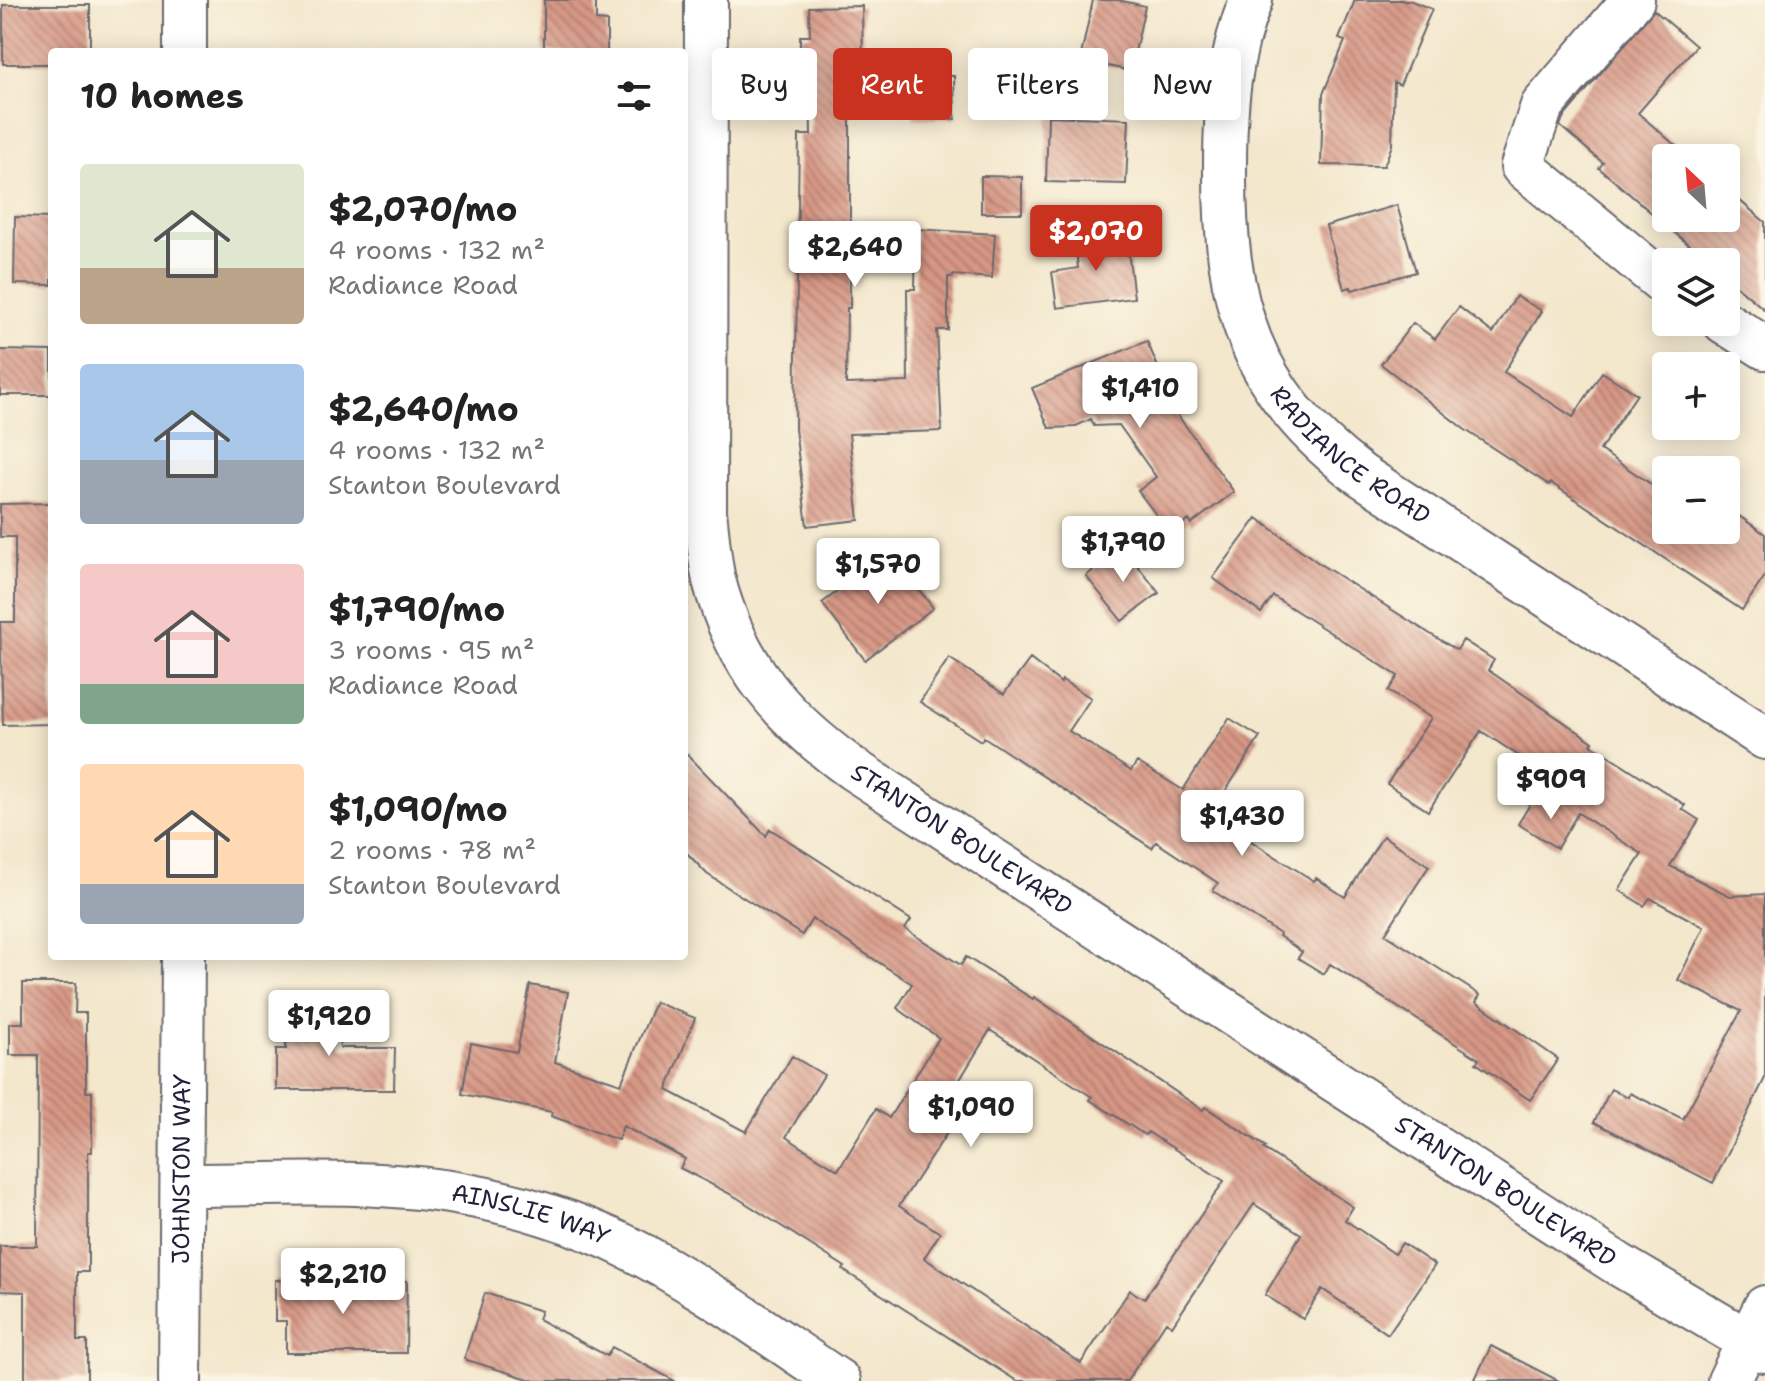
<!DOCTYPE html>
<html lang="en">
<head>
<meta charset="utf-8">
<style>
  :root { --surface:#fff; --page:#f2f2f2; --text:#222; --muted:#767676; --accent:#c8321e }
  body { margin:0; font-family:"Shantell Sans",sans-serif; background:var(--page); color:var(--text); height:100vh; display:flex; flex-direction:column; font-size:30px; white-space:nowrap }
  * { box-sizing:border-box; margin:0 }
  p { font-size:26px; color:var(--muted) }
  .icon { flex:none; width:44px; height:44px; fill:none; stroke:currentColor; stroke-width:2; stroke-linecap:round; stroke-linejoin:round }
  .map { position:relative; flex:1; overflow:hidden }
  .panel { position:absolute; left:48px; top:48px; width:640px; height:912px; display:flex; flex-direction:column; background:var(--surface); border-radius:8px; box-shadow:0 4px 20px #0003 }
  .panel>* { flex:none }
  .banner { position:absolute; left:712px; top:48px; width:760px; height:72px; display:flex; gap:16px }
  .needle { width:52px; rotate:334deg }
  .tools { position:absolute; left:1652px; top:144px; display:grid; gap:16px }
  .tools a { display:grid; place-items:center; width:88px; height:88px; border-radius:8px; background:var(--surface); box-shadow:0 4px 20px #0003; font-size:40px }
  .price { position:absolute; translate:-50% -68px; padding:0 18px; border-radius:8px; background:#fff; color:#222; font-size:26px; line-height:52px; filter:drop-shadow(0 2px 4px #0008) }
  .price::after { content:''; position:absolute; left:50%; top:48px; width:24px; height:18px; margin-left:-12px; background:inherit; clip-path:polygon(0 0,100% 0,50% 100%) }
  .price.active { background:var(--accent); color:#fff }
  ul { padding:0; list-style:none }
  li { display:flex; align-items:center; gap:24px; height:200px; padding:0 32px }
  li span { display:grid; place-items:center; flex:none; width:224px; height:160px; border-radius:8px; color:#555 }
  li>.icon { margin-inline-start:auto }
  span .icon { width:96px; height:96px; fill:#fffc; stroke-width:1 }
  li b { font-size:34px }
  h2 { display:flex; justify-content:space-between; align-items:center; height:96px; padding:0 32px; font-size:34px }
  .pill { padding:0 28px; border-radius:8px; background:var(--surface); box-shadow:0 4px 20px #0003; font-size:28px; line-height:72px }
  .pill.active { background:var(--accent); color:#fff }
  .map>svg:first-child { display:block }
</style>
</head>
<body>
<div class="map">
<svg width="1765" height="1381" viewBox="0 0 1765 1381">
  <defs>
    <pattern id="building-back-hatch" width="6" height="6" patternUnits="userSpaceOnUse" patternTransform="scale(2)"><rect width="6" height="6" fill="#d79785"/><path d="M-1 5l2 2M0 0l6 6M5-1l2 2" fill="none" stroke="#ae7b6e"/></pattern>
  </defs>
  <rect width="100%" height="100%" fill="#fcf5e5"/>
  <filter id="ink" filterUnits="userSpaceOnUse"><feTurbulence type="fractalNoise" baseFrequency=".0125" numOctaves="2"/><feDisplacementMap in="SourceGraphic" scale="16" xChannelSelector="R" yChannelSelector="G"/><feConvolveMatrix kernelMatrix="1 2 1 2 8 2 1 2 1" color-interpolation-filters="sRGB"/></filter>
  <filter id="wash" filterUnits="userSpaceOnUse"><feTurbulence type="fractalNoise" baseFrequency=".006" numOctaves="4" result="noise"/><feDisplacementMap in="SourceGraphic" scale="32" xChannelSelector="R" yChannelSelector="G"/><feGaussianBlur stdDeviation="1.8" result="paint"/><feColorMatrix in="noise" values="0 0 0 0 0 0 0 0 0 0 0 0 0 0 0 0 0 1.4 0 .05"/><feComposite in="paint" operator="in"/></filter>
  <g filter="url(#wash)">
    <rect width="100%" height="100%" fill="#f3e7cc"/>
    <g id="blocks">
      <path fill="url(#building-back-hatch)" fill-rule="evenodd" d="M 544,0 L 596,0 L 596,20 L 607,21 L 607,52 L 544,52 Z
        M 1093,0 L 1118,0 L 1145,6 L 1131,71 L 1080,60 Z
        M 1355,0 L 1409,0 L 1432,9 L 1400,85 L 1394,82 L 1392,145 L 1384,166 L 1321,165 L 1323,94 L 1345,41 L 1339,39 Z
        M 3,5 L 90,5 L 90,52 L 52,52 L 52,64 L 3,64 Z
        M 862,6 L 863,65 L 850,65 L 850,308 L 847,308 L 846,384 L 908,382 L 907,289 L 915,289 L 916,229 L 995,234 L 992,278 L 953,275 L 953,277 L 948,277 L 948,330 L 937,330 L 942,431 L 849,434 L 859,520 L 807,526 L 795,429 L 799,135 L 811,135 L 810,75 L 800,75 L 800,36 L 810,36 L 809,7 Z
        M 1654,10 L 1696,46 L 1638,113 L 1690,158 L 1666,158 L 1666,218 L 1726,218 L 1726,189 L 1765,222 L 1765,310 L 1726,277 L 1726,262 L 1709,262 L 1599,168 L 1603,163 L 1560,126 L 1563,118 Z
        M 913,76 L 954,76 L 955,119 L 913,119 Z
        M 1048,116 L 1129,119 L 1126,184 L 1046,182 Z
        M 981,176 L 1022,177 L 1022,213 L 981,213 Z
        M 1397,205 L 1416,272 L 1352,290 L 1351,287 L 1344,289 L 1326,226 Z
        M 15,217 L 52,218 L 52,285 L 14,284 Z
        M 1126,234 L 1134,298 L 1057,308 L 1052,272 L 1078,268 L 1075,240 Z
        M 1516,296 L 1542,311 L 1504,372 L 1573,417 L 1602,372 L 1637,394 L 1600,450 L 1666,494 L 1666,530 L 1726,530 L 1726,507 L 1765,534 L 1765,576 L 1742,610 L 1551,483 L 1549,485 L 1464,429 L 1381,364 L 1413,323 L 1435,339 L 1459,307 L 1493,333 Z
        M 1147,341 L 1179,417 L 1234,492 L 1191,524 L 1189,520 L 1170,533 L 1138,491 L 1156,477 L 1119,425 L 1094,426 L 1091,419 L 1074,427 L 1049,428 L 1032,388 Z
        M 0,350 L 52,351 L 52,395 L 0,395 Z
        M 52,503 L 52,724 L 3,725 L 0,622 L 15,622 L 15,537 L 0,537 L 0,504 Z
        M 1257,518 L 1320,564 L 1427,632 L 1457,650 L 1463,640 L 1494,660 L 1488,670 L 1593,742 L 1591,744 L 1685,805 L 1682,809 L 1699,820 L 1670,866 L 1730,896 L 1765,894 L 1765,1078 L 1713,1183 L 1594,1122 L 1611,1089 L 1628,1097 L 1630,1093 L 1683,1119 L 1741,1011 L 1678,980 L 1704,927 L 1650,898 L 1644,906 L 1619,890 L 1642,854 L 1578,813 L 1557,848 L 1518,824 L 1548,775 L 1481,731 L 1428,811 L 1387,784 L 1431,718 L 1388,691 L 1398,676 L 1273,596 L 1261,613 L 1213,578 Z
        M 1123,547 L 1159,593 L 1122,621 L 1086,576 Z
        M 891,552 L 933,608 L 865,660 L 822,603 Z
        M 949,658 L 1004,694 L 1030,659 L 1061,683 L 1062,680 L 1091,698 L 1069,731 L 1131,771 L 1137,762 L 1183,790 L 1229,718 L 1260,737 L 1218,803 L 1248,821 L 1240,834 L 1314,881 L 1316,878 L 1345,897 L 1383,836 L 1429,866 L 1385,934 L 1480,995 L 1476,1002 L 1558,1059 L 1530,1100 L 1476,1063 L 1479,1059 L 1330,964 L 1324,974 L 1298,958 L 1302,952 L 1279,936 L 1280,934 L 1213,891 L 1218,883 L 1156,842 L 1152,848 L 984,737 L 981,741 L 920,702 Z
        M 684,751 L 766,836 L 770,829 L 911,920 L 905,929 L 961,965 L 966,957 L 1033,999 L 1034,997 L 1203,1110 L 1205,1107 L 1266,1147 L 1264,1149 L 1353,1207 L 1345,1220 L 1395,1254 L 1402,1243 L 1435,1265 L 1388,1334 L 1322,1289 L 1303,1319 L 1265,1295 L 1301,1234 L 1254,1204 L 1172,1326 L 1166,1322 L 1127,1381 L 1017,1381 L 843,1270 L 845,1267 L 736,1197 L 680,1168 L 685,1159 L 623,1126 L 618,1140 L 551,1116 L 552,1112 L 462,1094 L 471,1043 L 517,1052 L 530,985 L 568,992 L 555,1062 L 621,1084 L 655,1002 L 695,1018 L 667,1090 L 746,1132 L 792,1056 L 824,1075 L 786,1137 L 838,1170 L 876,1109 L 889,1118 L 939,1038 L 897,1008 L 912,984 L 812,919 L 802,935 L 707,874 L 684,850 ZM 990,1030 L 1092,1097 L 1090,1100 L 1145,1135 L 1148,1132 L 1224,1181 L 1144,1299 L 1130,1290 L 1081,1363 L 924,1258 L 940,1233 L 899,1206 L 972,1095 L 956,1086 Z
        M 23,983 L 76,983 L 75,1013 L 86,1013 L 86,1092 L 92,1092 L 92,1152 L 88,1152 L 88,1272 L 77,1272 L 77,1341 L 87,1341 L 87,1381 L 25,1381 L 25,1292 L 0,1291 L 0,1246 L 37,1246 L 38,1055 L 10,1055 L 10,1023 L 23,1023 Z
        M 286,1012 L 340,1012 L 340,1048 L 395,1048 L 394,1090 L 276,1090 L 276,1049 L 286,1049 Z
        M 275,1280 L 407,1281 L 406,1353 L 286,1353 L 286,1321 L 275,1321 Z
        M 485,1293 L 541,1311 L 538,1319 L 607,1356 L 612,1347 L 675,1381 L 535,1381 L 464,1359 Z
        M 1491,1346 L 1559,1381 L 1474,1381 Z"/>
    </g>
  </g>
  <g filter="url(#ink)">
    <use href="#blocks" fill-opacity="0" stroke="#6b676e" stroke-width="2"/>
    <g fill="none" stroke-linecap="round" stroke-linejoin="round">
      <g stroke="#6b676e" stroke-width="46">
        <g id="minor">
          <path id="s1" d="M 706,0 L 705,512 C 708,535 709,558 714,580 C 736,665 783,719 853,769 L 1618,1264 L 1765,1351"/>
          <path id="s2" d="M 1251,0 C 1229,53 1225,110 1225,167 C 1224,303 1249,392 1361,475 L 1765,738"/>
          <path d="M 1633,0 L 1542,106 L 1522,166 L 1666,285"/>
          <path d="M 185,52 L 185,0"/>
          <path d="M 1724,322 L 1765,348"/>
          <path id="s3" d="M 182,1185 C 274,1185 370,1178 461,1194 C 515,1203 580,1223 629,1248 C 702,1285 771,1336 839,1381"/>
          <path id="s4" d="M 180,1381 L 183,956"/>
          <path d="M 1729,1381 L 1765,1307"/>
        </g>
      </g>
      <use href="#minor" stroke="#fff" stroke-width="42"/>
    </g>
  </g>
  <g text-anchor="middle" stroke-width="6" stroke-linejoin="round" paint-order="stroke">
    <g font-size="24" fill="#22223b" stroke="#fcf5e5">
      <text dy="8" stroke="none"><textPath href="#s2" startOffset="502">RADIANCE ROAD</textPath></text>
      <text dy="8" stroke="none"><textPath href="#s1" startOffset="950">STANTON BOULEVARD</textPath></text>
      <text dy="8" stroke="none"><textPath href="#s4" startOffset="212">JOHNSTON WAY</textPath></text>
      <text dy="8" stroke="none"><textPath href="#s1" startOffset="1598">STANTON BOULEVARD</textPath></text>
      <text dy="8" stroke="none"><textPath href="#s3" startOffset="352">AINSLIE WAY</textPath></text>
    </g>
  </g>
</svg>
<div class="tools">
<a><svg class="needle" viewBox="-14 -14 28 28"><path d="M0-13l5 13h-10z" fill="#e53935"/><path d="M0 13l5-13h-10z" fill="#767676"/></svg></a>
<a><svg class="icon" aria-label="layers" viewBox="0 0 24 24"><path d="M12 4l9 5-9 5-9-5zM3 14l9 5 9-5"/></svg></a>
<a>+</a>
<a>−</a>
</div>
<b class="price active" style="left:1096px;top:273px">$2,070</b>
<b class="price" style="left:855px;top:289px">$2,640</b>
<b class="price" style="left:1140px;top:430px">$1,410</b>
<b class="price" style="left:1123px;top:584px">$1,790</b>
<b class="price" style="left:878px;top:606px">$1,570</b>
<b class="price" style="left:1551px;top:821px">$909</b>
<b class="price" style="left:1242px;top:858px">$1,430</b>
<b class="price" style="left:329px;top:1058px">$1,920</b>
<b class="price" style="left:971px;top:1149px">$1,090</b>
<b class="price" style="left:343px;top:1316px">$2,210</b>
<div class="banner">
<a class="pill">Buy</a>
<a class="pill active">Rent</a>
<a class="pill">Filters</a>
<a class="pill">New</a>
</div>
<section class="panel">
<h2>10 homes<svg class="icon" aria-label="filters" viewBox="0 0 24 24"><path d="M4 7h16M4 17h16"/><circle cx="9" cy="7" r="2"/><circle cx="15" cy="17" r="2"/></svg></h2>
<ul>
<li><span style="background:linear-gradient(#dfe7d0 65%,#b9a48a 0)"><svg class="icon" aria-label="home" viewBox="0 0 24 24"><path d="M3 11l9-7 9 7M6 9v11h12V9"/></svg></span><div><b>$2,070/mo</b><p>4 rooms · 132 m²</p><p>Radiance Road</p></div></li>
<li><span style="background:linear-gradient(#a9c7e8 60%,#9aa5b1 0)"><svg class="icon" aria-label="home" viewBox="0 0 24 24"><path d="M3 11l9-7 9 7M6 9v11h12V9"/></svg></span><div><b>$2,640/mo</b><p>4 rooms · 132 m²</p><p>Stanton Boulevard</p></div></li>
<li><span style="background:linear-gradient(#f6c9c9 75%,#7fa58c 0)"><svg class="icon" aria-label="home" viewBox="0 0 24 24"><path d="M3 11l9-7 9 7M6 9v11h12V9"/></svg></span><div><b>$1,790/mo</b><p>3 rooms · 95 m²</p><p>Radiance Road</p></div></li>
<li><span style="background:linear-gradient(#ffd9b3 75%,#9aa5b1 0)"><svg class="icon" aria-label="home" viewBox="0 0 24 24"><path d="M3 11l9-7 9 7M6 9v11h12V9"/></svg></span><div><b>$1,090/mo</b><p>2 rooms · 78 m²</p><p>Stanton Boulevard</p></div></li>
</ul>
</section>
</div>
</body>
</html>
